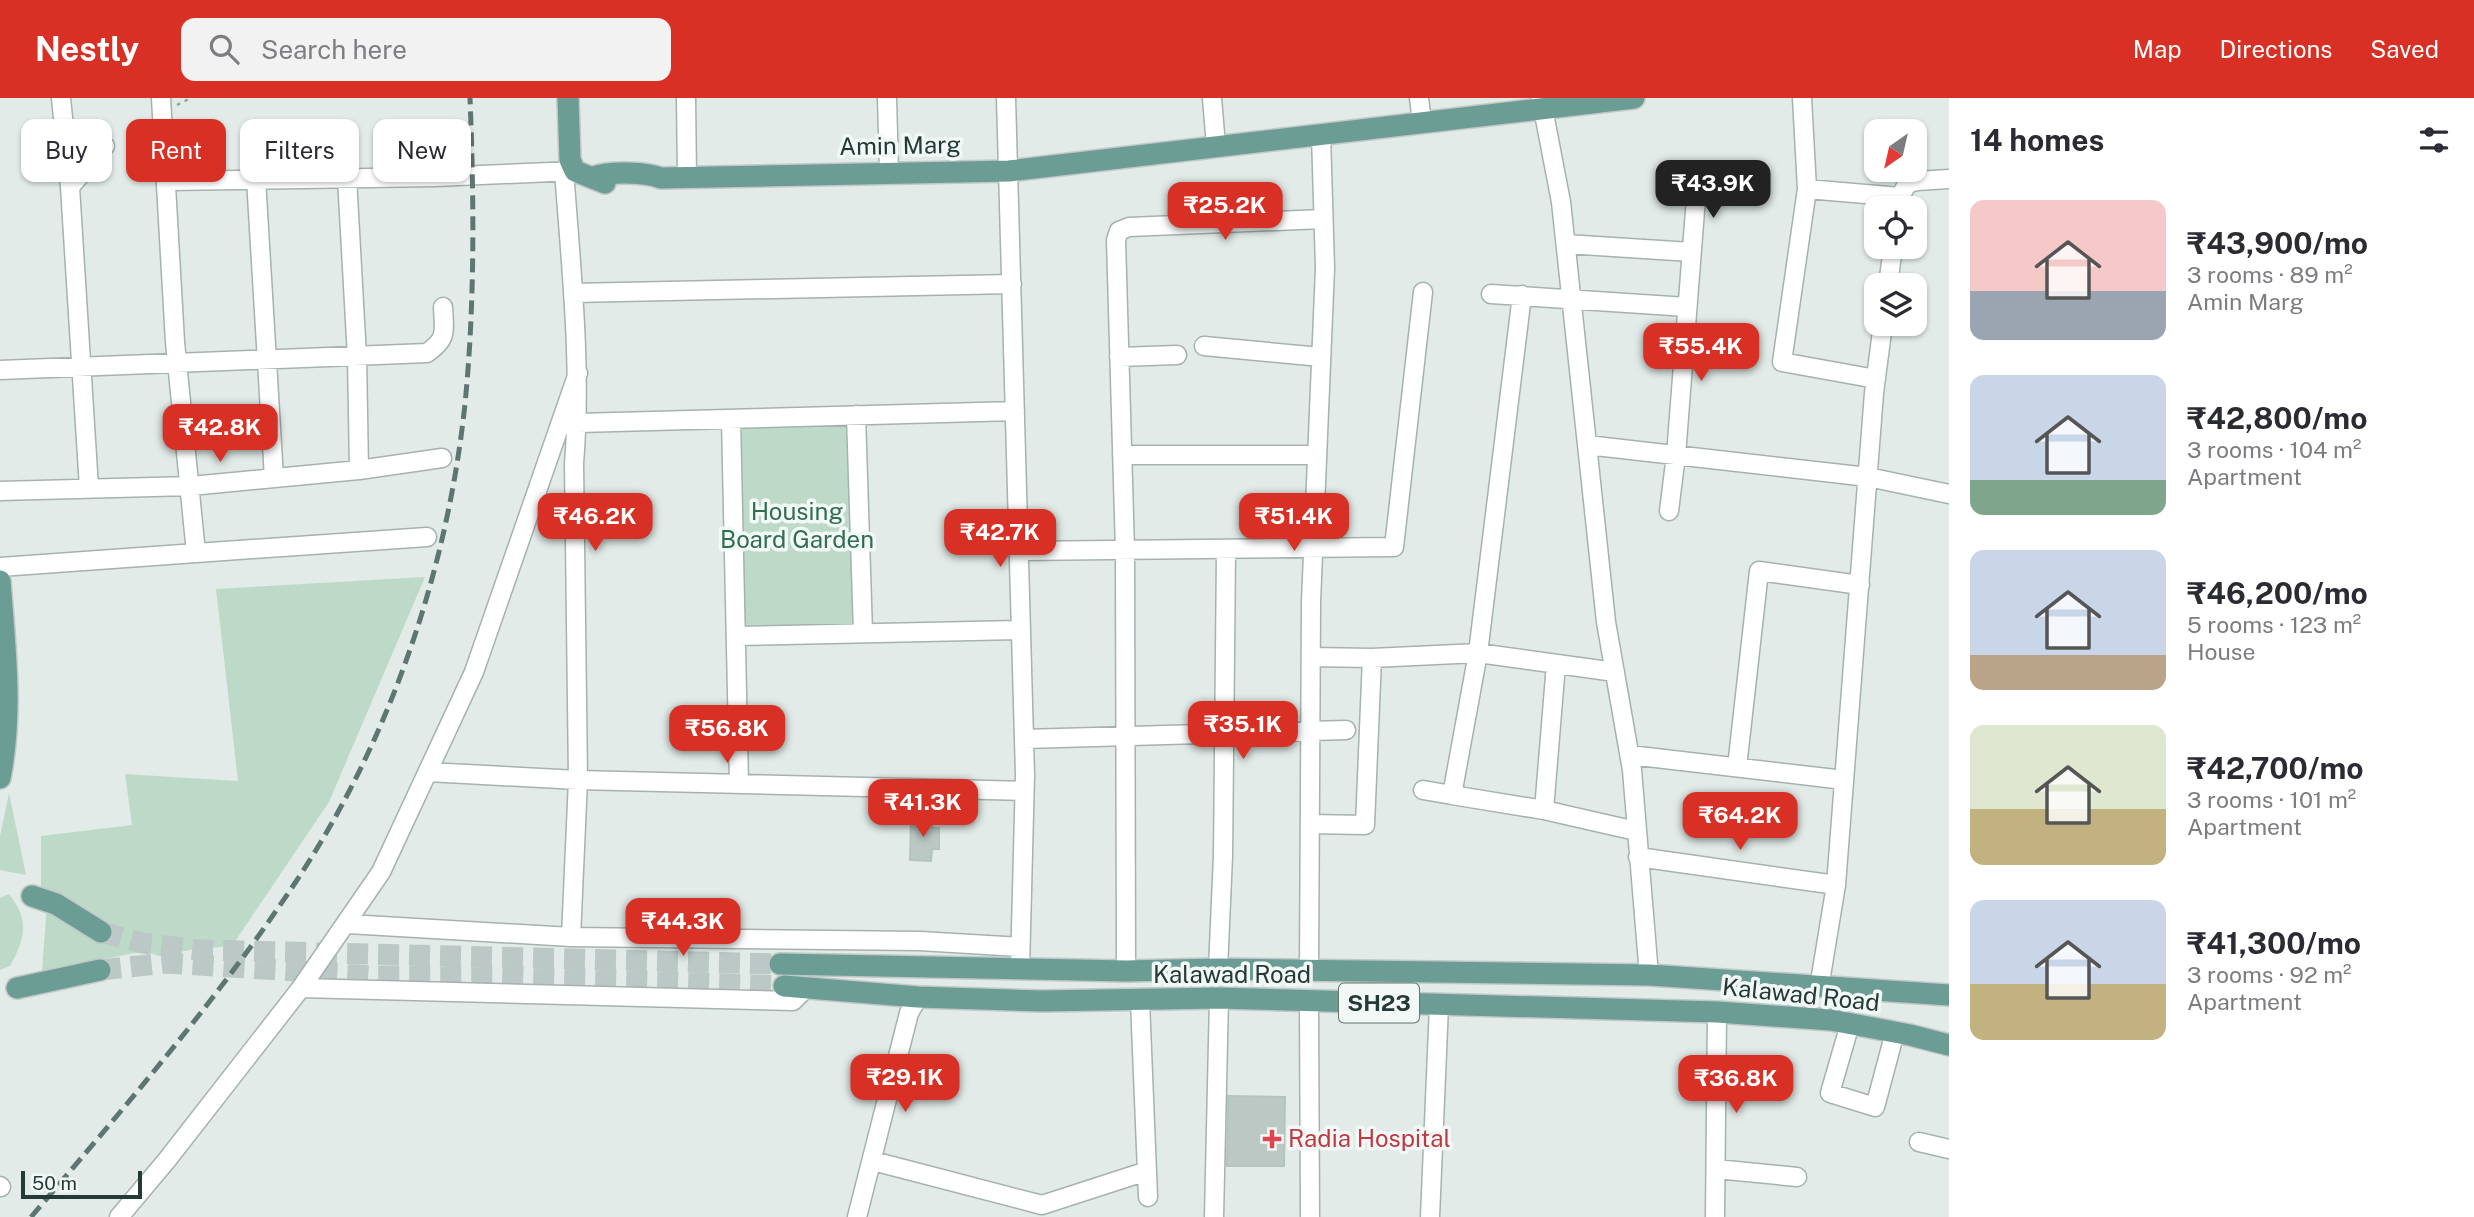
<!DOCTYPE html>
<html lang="en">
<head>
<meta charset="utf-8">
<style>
  :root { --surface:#fff; --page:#f2f2f3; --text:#2b2b33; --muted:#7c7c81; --accent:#d93025 }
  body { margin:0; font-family:"Public Sans",sans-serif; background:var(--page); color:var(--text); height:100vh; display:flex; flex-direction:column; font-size:26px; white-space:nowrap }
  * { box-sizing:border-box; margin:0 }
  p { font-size:23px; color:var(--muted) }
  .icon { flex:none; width:38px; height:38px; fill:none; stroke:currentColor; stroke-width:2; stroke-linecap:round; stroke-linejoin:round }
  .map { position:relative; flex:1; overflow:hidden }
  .drawer { display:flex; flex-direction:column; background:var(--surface); width:525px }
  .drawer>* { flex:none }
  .hud { position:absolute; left:21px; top:21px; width:665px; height:63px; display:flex; gap:14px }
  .needle { width:46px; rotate:214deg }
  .fabs { position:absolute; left:1864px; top:21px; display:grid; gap:14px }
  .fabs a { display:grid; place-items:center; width:63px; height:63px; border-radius:14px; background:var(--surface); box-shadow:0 2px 5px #0004; font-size:35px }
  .scale { position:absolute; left:21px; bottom:18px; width:121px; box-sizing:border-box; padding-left:7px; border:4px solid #243a37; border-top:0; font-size:19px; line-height:24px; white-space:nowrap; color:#243a37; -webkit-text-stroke:5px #f2f8f6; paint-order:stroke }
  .price { position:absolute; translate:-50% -60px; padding:0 16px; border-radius:14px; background:var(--accent); color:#fff; font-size:23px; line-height:46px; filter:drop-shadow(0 2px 4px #0008) }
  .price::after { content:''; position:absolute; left:50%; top:42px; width:21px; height:16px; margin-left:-10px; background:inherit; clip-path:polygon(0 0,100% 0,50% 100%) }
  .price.current { background:#222; color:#fff }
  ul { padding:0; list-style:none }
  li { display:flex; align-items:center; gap:21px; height:175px; padding:0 21px }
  li span { display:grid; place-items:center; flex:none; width:196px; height:140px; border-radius:14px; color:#555 }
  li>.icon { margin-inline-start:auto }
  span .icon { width:84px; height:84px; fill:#fffc; stroke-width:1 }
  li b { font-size:30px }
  h2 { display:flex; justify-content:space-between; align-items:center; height:84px; padding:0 21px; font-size:30px }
  .chip { padding:0 24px; border-radius:14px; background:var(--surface); box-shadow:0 2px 5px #0004; font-size:24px; line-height:63px }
  .chip.current { background:var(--accent); color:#fff }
  header { display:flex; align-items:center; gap:42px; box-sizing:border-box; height:98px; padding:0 35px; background:var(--accent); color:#fff }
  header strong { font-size:33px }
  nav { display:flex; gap:38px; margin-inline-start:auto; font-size:24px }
  .search { width:490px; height:63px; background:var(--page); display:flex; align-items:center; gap:18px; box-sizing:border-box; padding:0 24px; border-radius:14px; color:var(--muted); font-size:26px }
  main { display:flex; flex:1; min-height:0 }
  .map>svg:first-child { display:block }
</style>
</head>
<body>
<header>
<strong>Nestly</strong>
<div class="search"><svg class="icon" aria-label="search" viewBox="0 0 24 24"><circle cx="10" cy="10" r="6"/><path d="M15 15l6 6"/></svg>Search here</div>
<nav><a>Map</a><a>Directions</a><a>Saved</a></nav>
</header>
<main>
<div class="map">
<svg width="1949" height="1119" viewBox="0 0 1949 1119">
  <rect width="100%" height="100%" fill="#e2ebe8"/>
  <path fill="#bddac8" d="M 856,317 L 863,535 L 736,538 L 731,321 Z
    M 425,479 L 329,704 L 232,848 L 195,851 L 159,858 L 145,853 L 42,873 L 47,806 L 41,799 L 41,738 L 132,727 L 125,676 L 238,683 L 216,491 Z
    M 9,695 L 26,777 L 0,772 L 0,738 Z
    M 9,796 C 30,822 25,841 10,868 L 0,872 L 0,800 Z"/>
  <path fill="#bbc8c4" stroke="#b5c4bf" stroke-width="2" d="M 911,720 L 932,721 L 932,730 L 939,730 L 939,751 L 932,751 L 931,763 L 910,762 Z
    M 1228,998 L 1285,999 L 1284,1068 L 1227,1068 Z"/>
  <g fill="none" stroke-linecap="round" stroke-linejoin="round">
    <path stroke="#bcc8c5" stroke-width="21" stroke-dasharray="21 10" stroke-linecap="butt" d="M 101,834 L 142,845 L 199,852 L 780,866
      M 100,872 L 167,865 L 373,878 L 499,878 L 784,888"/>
    <g stroke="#a5b2af" stroke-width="21">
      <path id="minor" d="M 61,0 L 70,89 L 89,390
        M 686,0 L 687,78
        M 887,0 L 889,74
        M 1006,0 L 1025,677 L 1020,870
        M 1212,0 L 1216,48
        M 1419,0 L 1422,24
        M 1541,0 L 1561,104 L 1606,524 L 1632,672 L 1649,877
        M 1802,0 L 1807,91 L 1782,264 L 1876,281
        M 564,72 C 571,170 582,268 574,366 L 578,682 L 571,839
        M 347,80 L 357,259 L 359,372
        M 256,81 L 274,380
        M 166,83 L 435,79 L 575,73
        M 70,89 L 105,48
        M 1807,91 L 1900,99
        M 1898,110 L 1900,99 L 1907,86 L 1917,83 L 1949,81
        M 1566,146 L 1691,154
        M 1888,187 L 1893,149
        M 573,195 L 1012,186
        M 1491,196 L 1687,209
        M 1522,197 L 1478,555 L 1452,697 L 1544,712 L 1636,733
        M 1204,248 L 1321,259
        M 1119,259 L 1177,257
        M 0,272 L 427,255 C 448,240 444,234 443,209
        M 856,317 L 863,535
        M 731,321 L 739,686
        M 578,325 L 1015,313
        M 1587,347 L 1868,379 L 1949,396
        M 1122,357 L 1317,357
        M 0,393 L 191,388 L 359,372 L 442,360
        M 1669,413 L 1676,357 L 1697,87
        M 1019,453 L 1394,449 L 1423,194
        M 196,455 L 427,439
        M 0,469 L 196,455 L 175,244 L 161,0
        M 736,538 L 1021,532
        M 1311,559 L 1372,560 L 1478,555 L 1615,574
        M 1024,641 L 1346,632
        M 1630,657 L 1844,682
        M 1737,669 L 1759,473 L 1860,487
        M 428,674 L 578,682 L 1024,693
        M 1423,692 L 1452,697
        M 1544,712 L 1556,566
        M 1310,726 L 1365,727 L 1372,560
        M 1638,759 L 1836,787
        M 348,826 L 571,839 L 920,843 L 1020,849
        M 1218,871 L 1223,758 L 1226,453
        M 1126,873 L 1125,453 L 1116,142 L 1119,133 L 1129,129 L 1323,121
        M 1309,873 L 1311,504 L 1325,170 L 1321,36
        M 301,890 L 793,903 L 806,890
        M 1819,890 L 1836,787 L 1874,295 L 1883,226
        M 1140,903 L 1148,1099
        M 1309,904 L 1310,1119
        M 1850,926 L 1830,995 L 1875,1009 L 1895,934
        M 1919,1044 L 1949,1051
        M 873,1063 L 1042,1107 L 1147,1073
        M 1716,1071 L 1797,1079
        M 0,1088 L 1,1089
        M 119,1119 L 167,1062 L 301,890 L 381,774 L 474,574 L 578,275
        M 857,1119 L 909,915 L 918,899
        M 1214,1119 L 1219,900
        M 1430,1119 L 1439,907
        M 1715,1119 L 1717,914"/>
    </g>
    <g stroke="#c2c8c7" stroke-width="24">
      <path id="major" d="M 568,0 L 570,62 L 575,73 L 605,85
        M 594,79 C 608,73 646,74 661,80 L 1009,73 L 1634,0
        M 0,483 C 5,549 13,615 0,680
        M 32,798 L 56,806 L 101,834
        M 780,866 L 1126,873 L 1218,871 L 1649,877 L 1949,897
        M 784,888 L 918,899 L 1042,903 L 1219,900 L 1717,914 L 1831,922 L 1910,937 L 1949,947
        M 17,890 L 100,872"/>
    </g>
    <path stroke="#85aca4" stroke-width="2.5" stroke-dasharray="3.5 5" stroke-linecap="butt" d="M 177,7 L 191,0"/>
    <use href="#minor" stroke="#fff" stroke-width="18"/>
    <use href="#major" stroke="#6b9d95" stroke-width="21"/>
    <path stroke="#5e7672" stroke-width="5" stroke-dasharray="14 7" stroke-linecap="butt" d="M 31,1119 C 123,1011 216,904 295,785 C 389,644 447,475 465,306 C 475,205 474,102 470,0"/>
  </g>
  <path fill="#e0444e" stroke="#f2f8f6" stroke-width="2.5" d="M1268.5 1030.5h7v7h7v7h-7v7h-7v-7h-7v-7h7z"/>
  <g text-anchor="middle" stroke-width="7" stroke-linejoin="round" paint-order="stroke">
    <rect fill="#f2f8f6" stroke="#627370" stroke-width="2" x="1339" y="885.5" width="80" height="39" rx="5"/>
    <g font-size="23" font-weight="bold" fill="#243a37">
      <text x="1379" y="913">SH23</text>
    </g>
    <g font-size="24" fill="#243a37" stroke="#f2f8f6">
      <text transform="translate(900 48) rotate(-1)" y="8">Amin Marg</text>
      <text x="1232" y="885">Kalawad Road</text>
      <text transform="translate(1801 897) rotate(6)" y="8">Kalawad Road</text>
    </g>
    <g font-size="24" fill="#316e4f" stroke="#f2f8f6">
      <text x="797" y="422">Housing<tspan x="797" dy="28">Board Garden</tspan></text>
    </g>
    <g font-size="24" fill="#be3a42" stroke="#f2f8f6" text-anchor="start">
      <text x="1288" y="1049">Radia Hospital</text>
    </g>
  </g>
</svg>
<div class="fabs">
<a><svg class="needle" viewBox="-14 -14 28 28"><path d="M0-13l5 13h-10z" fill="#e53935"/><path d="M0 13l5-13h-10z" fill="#7c7c81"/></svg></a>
<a><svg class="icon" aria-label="locate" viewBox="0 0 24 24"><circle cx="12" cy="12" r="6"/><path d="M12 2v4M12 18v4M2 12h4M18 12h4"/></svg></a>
<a><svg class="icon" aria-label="layers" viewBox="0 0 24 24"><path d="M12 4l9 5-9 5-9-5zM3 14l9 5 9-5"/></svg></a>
</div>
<div class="scale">50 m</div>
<b class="price current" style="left:1713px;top:122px">₹43.9K</b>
<b class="price" style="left:1225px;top:144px">₹25.2K</b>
<b class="price" style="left:1701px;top:285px">₹55.4K</b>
<b class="price" style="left:220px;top:366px">₹42.8K</b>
<b class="price" style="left:595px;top:455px">₹46.2K</b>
<b class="price" style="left:1294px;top:455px">₹51.4K</b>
<b class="price" style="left:1000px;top:471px">₹42.7K</b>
<b class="price" style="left:1243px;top:663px">₹35.1K</b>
<b class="price" style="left:727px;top:667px">₹56.8K</b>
<b class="price" style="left:923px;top:741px">₹41.3K</b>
<b class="price" style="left:1740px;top:754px">₹64.2K</b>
<b class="price" style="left:683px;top:860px">₹44.3K</b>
<b class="price" style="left:905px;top:1016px">₹29.1K</b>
<b class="price" style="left:1736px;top:1017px">₹36.8K</b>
<div class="hud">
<a class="chip">Buy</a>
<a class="chip current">Rent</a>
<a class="chip">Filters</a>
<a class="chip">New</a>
</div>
</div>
<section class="drawer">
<h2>14 homes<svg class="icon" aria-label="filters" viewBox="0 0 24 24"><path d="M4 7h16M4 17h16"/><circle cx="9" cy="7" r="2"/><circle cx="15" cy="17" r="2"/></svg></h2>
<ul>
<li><span style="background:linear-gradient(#f6c9c9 65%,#9aa5b1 0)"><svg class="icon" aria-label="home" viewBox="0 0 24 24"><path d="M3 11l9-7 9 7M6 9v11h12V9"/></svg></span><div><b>₹43,900/mo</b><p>3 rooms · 89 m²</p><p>Amin Marg</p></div></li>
<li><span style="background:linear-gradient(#c9d6e8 75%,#7fa58c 0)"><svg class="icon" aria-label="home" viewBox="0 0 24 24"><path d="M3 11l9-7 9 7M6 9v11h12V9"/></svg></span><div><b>₹42,800/mo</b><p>3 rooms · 104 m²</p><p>Apartment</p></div></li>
<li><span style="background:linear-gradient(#c9d6e8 75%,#b9a48a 0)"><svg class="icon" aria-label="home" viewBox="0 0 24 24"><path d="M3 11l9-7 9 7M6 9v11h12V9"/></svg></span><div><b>₹46,200/mo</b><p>5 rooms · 123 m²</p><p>House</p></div></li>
<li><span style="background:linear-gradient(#dfe7d0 60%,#c2b280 0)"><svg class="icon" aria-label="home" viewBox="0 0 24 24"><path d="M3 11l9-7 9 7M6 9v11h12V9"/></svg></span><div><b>₹42,700/mo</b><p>3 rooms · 101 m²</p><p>Apartment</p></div></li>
<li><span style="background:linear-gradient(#c9d6e8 60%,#c2b280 0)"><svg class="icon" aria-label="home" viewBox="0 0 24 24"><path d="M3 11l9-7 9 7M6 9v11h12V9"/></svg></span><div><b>₹41,300/mo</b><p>3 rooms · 92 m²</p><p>Apartment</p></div></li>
</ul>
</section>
</main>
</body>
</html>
